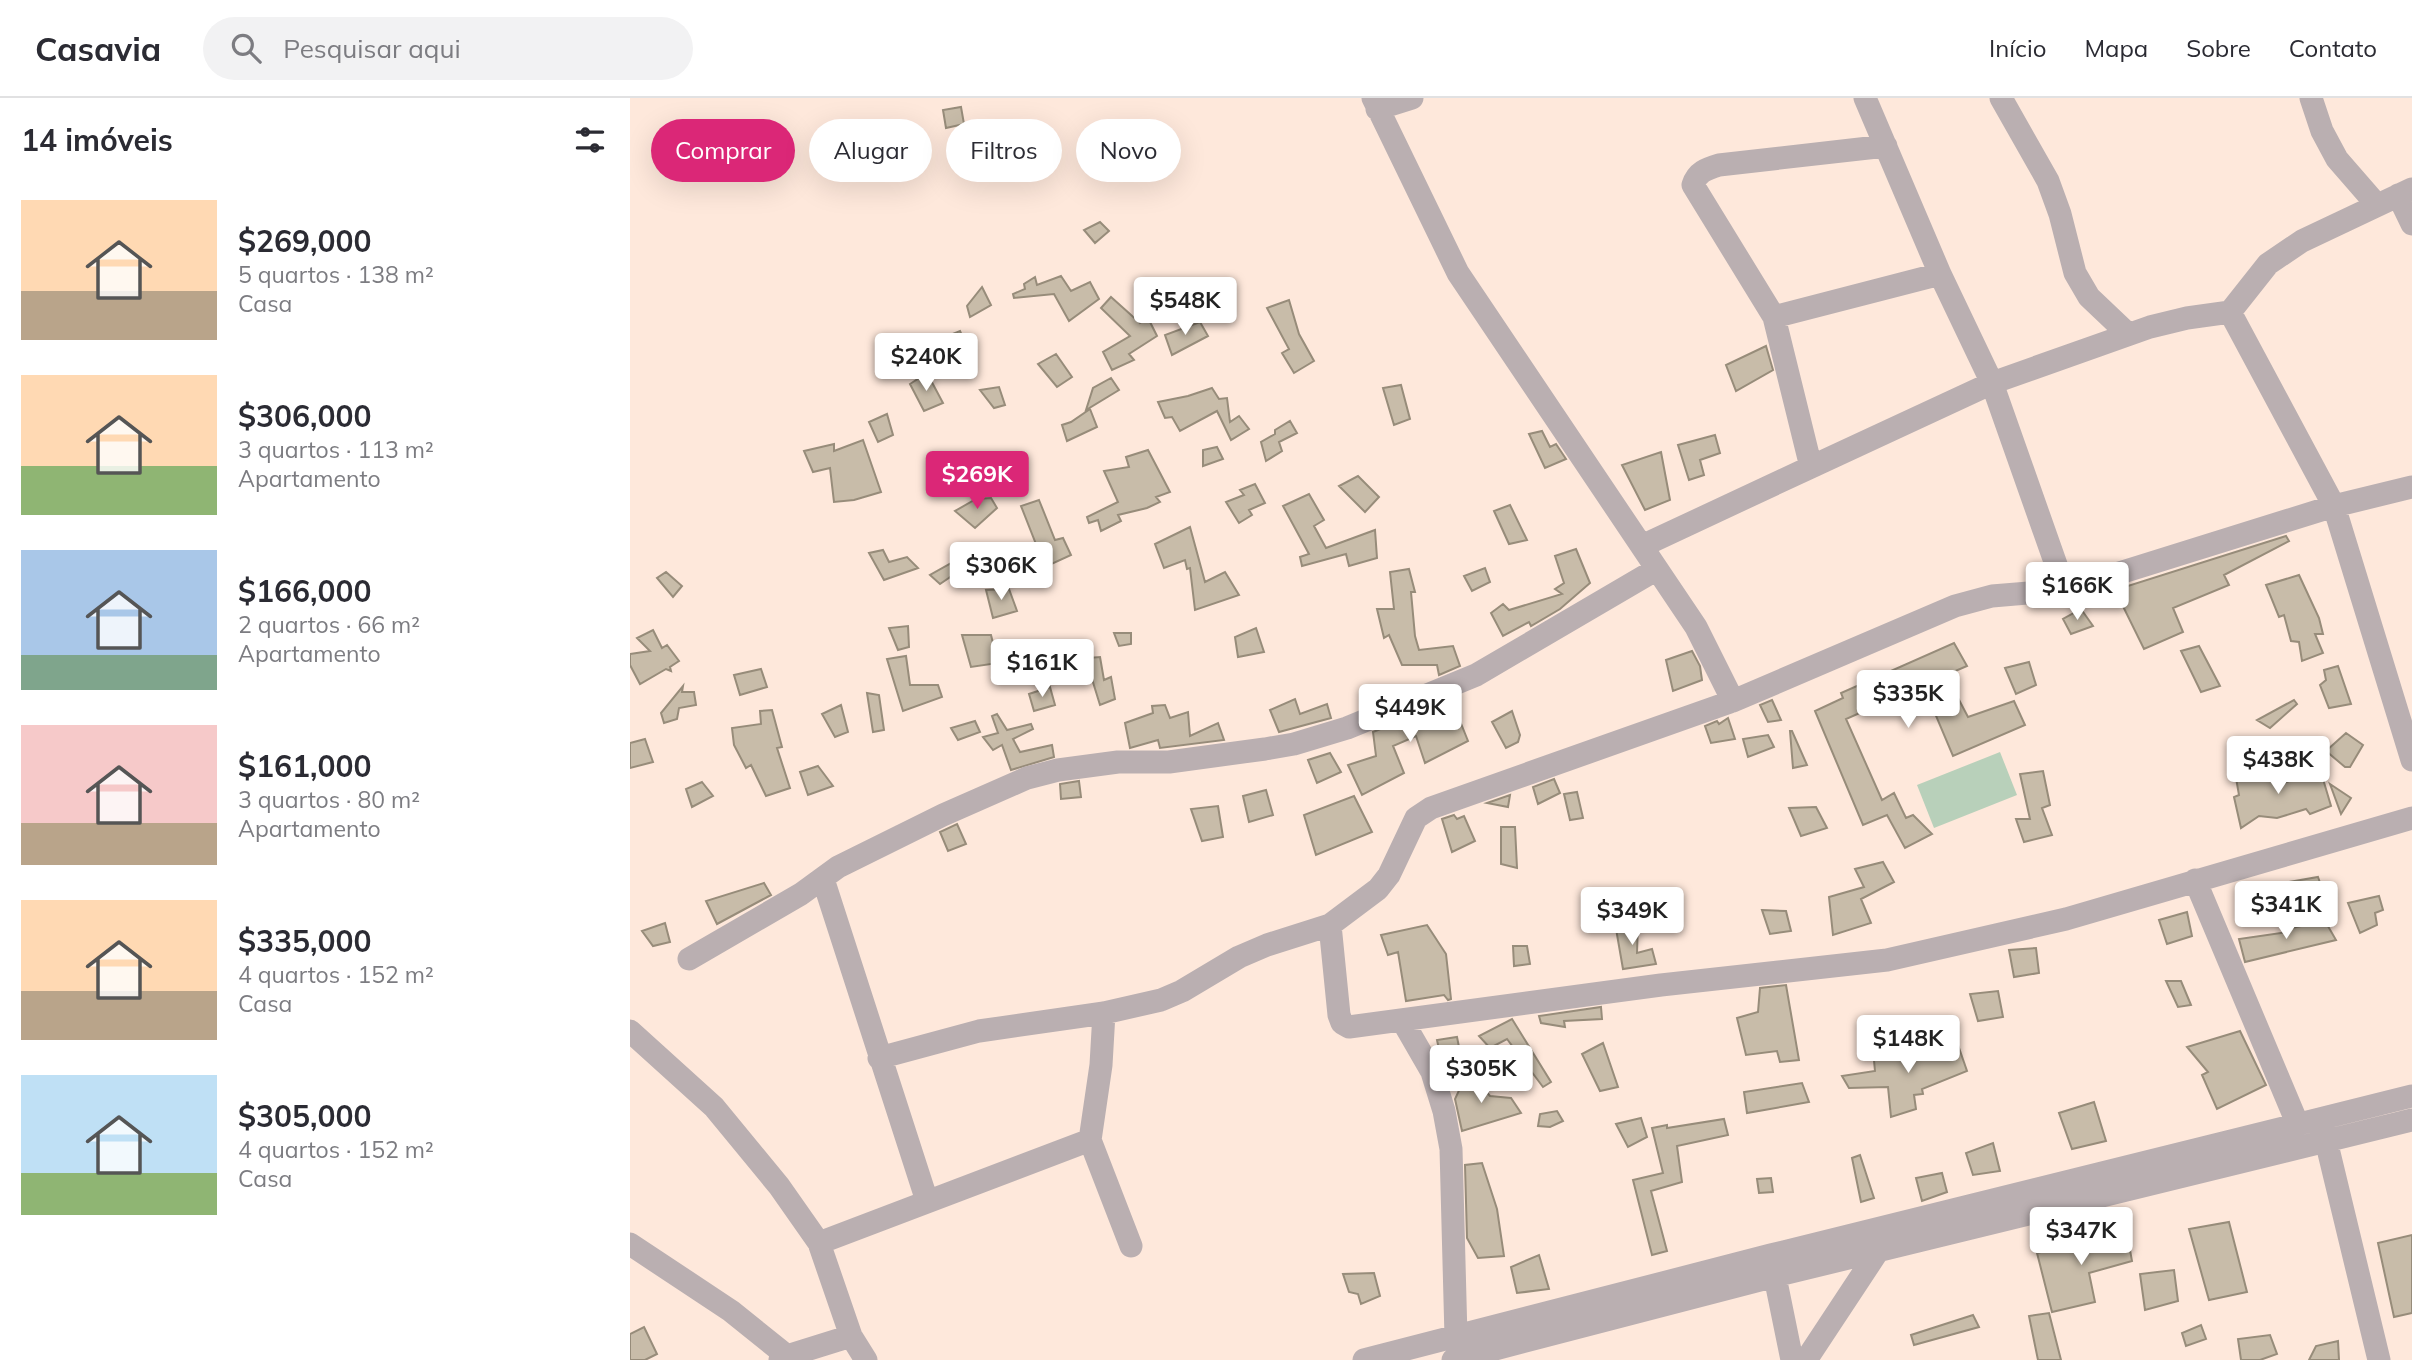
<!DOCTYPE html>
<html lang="pt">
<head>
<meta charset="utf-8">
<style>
  :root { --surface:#fff; --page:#f2f2f3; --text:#2b2b33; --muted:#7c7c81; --line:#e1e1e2; --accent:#db2777 }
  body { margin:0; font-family:Mulish,sans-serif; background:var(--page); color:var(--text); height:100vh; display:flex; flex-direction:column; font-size:26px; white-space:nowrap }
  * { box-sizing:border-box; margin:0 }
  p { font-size:23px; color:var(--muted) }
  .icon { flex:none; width:38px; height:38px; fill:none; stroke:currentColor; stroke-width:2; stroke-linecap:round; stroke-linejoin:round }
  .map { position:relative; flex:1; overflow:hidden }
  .panel { display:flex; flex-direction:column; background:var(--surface); width:630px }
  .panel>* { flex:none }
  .guide { position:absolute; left:21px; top:21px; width:665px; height:63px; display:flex; gap:14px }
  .price { position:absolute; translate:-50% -60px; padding:0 16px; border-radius:7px; background:#fff; color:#222; font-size:23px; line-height:46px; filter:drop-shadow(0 2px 4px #0008) }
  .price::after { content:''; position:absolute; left:50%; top:42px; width:21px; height:16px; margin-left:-10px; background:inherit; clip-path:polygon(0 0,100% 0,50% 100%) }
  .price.selected { background:var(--accent); color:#fff }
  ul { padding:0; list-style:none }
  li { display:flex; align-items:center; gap:21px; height:175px; padding:0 21px }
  li span { display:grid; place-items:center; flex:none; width:196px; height:140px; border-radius:0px; color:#555 }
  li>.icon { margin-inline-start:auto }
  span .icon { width:84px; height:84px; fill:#fffc; stroke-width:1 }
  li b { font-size:30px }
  h2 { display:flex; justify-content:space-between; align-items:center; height:84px; padding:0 21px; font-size:30px }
  .pill { padding:0 24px; border-radius:32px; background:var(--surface); box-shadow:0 7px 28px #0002; font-size:24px; line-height:63px }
  .pill.selected { background:var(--accent); color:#fff }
  header { display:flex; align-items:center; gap:42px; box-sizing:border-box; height:98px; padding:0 35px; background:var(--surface); border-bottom:2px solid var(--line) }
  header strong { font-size:33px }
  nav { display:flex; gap:38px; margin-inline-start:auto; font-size:24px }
  .search { width:490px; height:63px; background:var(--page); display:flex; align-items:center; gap:18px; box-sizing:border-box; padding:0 24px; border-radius:38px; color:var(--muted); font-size:26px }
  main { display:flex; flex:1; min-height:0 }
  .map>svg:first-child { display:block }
</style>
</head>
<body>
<header>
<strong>Casavia</strong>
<div class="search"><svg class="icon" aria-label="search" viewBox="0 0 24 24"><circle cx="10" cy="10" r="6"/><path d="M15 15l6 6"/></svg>Pesquisar aqui</div>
<nav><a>Início</a><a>Mapa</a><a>Sobre</a><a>Contato</a></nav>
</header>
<main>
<section class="panel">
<h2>14 imóveis<svg class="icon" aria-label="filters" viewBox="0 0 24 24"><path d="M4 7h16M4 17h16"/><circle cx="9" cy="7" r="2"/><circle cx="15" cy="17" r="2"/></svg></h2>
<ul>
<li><span style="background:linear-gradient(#ffd9b3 65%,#b9a48a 0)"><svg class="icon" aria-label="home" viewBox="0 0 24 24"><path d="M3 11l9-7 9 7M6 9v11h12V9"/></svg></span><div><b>$269,000</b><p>5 quartos · 138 m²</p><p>Casa</p></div></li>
<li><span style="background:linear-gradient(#ffd9b3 65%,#8fb573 0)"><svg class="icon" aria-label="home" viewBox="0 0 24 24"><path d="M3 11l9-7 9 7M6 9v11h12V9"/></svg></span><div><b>$306,000</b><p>3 quartos · 113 m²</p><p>Apartamento</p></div></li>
<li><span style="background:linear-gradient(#a9c7e8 75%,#7fa58c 0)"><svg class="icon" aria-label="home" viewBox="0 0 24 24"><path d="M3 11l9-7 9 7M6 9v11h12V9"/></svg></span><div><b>$166,000</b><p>2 quartos · 66 m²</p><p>Apartamento</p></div></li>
<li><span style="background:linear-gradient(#f6c9c9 70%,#b9a48a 0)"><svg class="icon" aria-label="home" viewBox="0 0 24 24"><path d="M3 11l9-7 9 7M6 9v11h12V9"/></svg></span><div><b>$161,000</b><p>3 quartos · 80 m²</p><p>Apartamento</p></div></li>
<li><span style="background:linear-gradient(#ffd9b3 65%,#b9a48a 0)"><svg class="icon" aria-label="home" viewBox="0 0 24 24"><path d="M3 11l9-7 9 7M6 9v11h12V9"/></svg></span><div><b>$335,000</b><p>4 quartos · 152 m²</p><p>Casa</p></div></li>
<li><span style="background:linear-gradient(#bfe0f5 70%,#8fb573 0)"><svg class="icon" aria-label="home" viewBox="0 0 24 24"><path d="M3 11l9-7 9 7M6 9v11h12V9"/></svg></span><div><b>$305,000</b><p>4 quartos · 152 m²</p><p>Casa</p></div></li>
</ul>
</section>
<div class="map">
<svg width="1782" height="1262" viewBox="0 0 1782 1262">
  <rect width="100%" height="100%" fill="#fee8db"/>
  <path fill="#b8d0ba" d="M 1370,654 L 1387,697 L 1304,730 L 1287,687 Z"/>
  <path fill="#c8bca9" stroke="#978c7a" stroke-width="2" d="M 331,9 L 334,26 L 316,30 L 313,12 Z
    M 94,32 L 103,43 L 92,51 L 84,40 Z
    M 470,124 L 479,133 L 465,145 L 454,132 Z
    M 431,178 L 441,193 L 460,184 L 469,201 L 439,223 L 424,196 L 384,200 L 383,196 L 395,191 L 394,186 L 405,179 L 407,187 Z
    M 591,186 L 604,211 L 582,219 L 565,197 Z
    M 352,189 L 361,207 L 340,219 L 337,208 Z
    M 481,199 L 510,225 L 518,220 L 527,238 L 499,256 L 504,262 L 482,272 L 473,254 L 500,238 L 471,210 Z
    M 659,202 L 669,236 L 684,263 L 664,275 L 652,255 L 659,251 L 637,210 Z
    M 570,224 L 578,238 L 542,257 L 535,237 Z
    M 330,233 L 338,252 L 324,263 L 315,239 Z
    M 1136,248 L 1143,272 L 1106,293 L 1096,267 Z
    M 426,256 L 442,279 L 427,289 L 408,266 Z
    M 297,275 L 313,305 L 294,313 L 280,286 Z
    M 481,280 L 489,292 L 456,312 L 463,290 Z
    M 771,287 L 780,321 L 764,327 L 753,290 Z
    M 369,289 L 375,307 L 364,310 L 350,292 Z
    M 582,290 L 589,301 L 597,300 L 600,324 L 609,318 L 619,331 L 601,342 L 587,313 L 550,333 L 542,319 L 535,320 L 528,304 L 558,298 Z
    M 460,311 L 467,329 L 437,343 L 432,327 L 441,324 Z
    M 257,316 L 263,337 L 248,344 L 239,324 Z
    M 660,323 L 667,335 L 649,344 L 652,353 L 636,363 L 631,344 L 645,336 L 645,332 Z
    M 912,333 L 920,349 L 926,346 L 936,361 L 915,370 L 899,336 Z
    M 1085,337 L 1090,355 L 1070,362 L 1074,377 L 1059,382 L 1048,347 Z
    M 233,342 L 251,394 L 224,402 L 204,404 L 200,370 L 183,374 L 174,353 L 204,346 L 204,353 Z
    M 587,349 L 593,361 L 573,368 L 573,352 Z
    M 518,352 L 540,394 L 526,399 L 530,404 L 517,410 L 488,417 L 491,423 L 471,433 L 468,422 L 459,425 L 457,419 L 488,404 L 474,373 L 499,369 L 496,359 Z
    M 1031,354 L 1040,402 L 1015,412 L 992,367 Z
    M 728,378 L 749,399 L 735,414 L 709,388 Z
    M 625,386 L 635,405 L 619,412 L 622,417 L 609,425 L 596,404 L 614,397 L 610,392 Z
    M 679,396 L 694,422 L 684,428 L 696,450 L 745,432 L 747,460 L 719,468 L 716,456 L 672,468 L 670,459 L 679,456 L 653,408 Z
    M 361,400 L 367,410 L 345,430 L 325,413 L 346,401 Z
    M 409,402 L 425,442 L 433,440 L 441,457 L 415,469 L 391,408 Z
    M 880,407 L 897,442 L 879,446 L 864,413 Z
    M 560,429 L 575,484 L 595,474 L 609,497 L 565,512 L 560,470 L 557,471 L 555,462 L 534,470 L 525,446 Z
    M 1656,438 L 1659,443 L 1594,477 L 1599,487 L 1543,510 L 1553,534 L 1514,551 L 1485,492 Z
    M 350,449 L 354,457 L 341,465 L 343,472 L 329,473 L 310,486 L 300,477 Z
    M 946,451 L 960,485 L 930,511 L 901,528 L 899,524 L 873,538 L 861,515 L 873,506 L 879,512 L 932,496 L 925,491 L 934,485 L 925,458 Z
    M 253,452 L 259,464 L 277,459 L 288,470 L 254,482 L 239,455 Z
    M 855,470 L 860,484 L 842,493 L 834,478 Z
    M 779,471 L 785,494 L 781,494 L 785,538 L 789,552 L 823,548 L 830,568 L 809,577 L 807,567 L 772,567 L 759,537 L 754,540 L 747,511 L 764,511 L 760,474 Z
    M 36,474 L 52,488 L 43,499 L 27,480 Z
    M 1669,477 L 1689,520 L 1693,536 L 1685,536 L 1693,555 L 1672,563 L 1669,544 L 1661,543 L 1654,517 L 1649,519 L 1636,487 Z
    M 379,491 L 387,513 L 363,520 L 356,492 Z
    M 1451,511 L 1463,528 L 1441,536 L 1433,521 Z
    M 278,528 L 279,549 L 268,552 L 259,530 Z
    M 626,530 L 634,554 L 608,559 L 605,539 Z
    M 23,532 L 32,550 L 37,547 L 49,563 L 40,569 L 41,573 L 36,571 L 10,586 L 0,567 L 0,556 L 20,553 L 7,540 Z
    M 484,535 L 501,535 L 501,546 L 489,548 Z
    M 332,537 L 361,537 L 368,565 L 341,569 Z
    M 1324,545 L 1337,568 L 1316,577 L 1338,619 L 1384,603 L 1395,627 L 1323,658 L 1293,587 L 1216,621 L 1252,702 L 1264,695 L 1276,720 L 1283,717 L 1302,736 L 1275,750 L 1257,717 L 1233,727 L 1185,613 L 1213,600 L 1211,595 Z
    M 1569,548 L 1590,588 L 1571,594 L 1551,553 Z
    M 1062,553 L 1070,568 L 1072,582 L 1043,593 L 1036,562 Z
    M 276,558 L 280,587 L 308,587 L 312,599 L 273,613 L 257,561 Z
    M 470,559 L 474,582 L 481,579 L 485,601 L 470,607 L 462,581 L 451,583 L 446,561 Z
    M 1399,564 L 1406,587 L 1386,596 L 1375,570 Z
    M 1708,568 L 1721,606 L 1699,610 L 1690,587 L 1696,582 L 1694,572 Z
    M 131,571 L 137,589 L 110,597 L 104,577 Z
    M 53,588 L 52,594 L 64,594 L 66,607 L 49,610 L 47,621 L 34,625 L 31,615 Z
    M 420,589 L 425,607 L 404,613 L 399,596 Z
    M 237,595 L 249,597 L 254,632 L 243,634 Z
    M 665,601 L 670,616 L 697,606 L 701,620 L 649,634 L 640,612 Z
    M 824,601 L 828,618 L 838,643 L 795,665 L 786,638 L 763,648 L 774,675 L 732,697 L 718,667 L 746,658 L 743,634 Z
    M 1142,602 L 1151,622 L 1138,624 L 1130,607 Z
    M 1664,602 L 1667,606 L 1640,630 L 1627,622 Z
    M 211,607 L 218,634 L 205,639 L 192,616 Z
    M 535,607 L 540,620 L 558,614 L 560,638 L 588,625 L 594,642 L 530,650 L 528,642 L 500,650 L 495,625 L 523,615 L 522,608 Z
    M 142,612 L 152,649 L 147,650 L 160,690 L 136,698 L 121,667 L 116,670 L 104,647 L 102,630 L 131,626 L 130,613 Z
    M 882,613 L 890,637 L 888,644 L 876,650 L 862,624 Z
    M 367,616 L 377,632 L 401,626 L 403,631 L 383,641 L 390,654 L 422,647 L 424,659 L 381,672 L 372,647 L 363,652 L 353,639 L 368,635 L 362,618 Z
    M 1098,620 L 1105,641 L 1081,645 L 1075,628 L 1087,623 L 1089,626 Z
    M 345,623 L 350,634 L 328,642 L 321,630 Z
    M 1160,633 L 1162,633 L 1177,667 L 1163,670 Z
    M 1716,635 L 1733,647 L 1720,669 L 1715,669 L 1696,653 Z
    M 1138,637 L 1144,649 L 1118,659 L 1113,641 Z
    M 15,641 L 23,664 L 0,670 L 0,645 Z
    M 700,655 L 711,674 L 687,685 L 678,662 Z
    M 1642,667 L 1651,686 L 1684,674 L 1693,681 L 1701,708 L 1680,716 L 1676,711 L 1647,720 L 1629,718 L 1611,730 L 1604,699 L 1609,697 L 1606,680 L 1628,674 Z
    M 188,668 L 203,688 L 178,697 L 170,674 Z
    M 1413,673 L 1420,707 L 1412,710 L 1422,737 L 1394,744 L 1386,721 L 1400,721 L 1390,676 Z
    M 924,681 L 930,695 L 908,706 L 903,689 Z
    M 449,683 L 451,699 L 431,701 L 430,686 Z
    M 72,684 L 83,698 L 62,709 L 56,691 Z
    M 1700,686 L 1721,700 L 1711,716 Z
    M 636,692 L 643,717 L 619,724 L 613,698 Z
    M 947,694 L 953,720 L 940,722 L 934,696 Z
    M 880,697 L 878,709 L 857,705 Z
    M 724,698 L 742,734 L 686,757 L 674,717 Z
    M 588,708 L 593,739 L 572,743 L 561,711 Z
    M 1186,709 L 1197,730 L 1171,738 L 1159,710 Z
    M 824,717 L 827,721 L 834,718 L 845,743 L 822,754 L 812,721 Z
    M 327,726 L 336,746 L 318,753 L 310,734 Z
    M 871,729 L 885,729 L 887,770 L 871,766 Z
    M 1253,764 L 1264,784 L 1231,801 L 1241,825 L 1203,837 L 1199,799 L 1234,789 L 1225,771 Z
    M 1688,779 L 1694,796 L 1654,808 L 1648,786 Z
    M 134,785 L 141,797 L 87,826 L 76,803 Z
    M 1749,798 L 1753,812 L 1745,815 L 1747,827 L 1730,835 L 1718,805 Z
    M 1132,812 L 1156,813 L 1161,833 L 1140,836 Z
    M 1557,814 L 1562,838 L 1537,846 L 1529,822 Z
    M 1695,823 L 1706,842 L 1615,864 L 1609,841 L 1658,834 L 1657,831 Z
    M 35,825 L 40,844 L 23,848 L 12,833 Z
    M 985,825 L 1008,825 L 1007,855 L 1022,851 L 1026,866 L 993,871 Z
    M 797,827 L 816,856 L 821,901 L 818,902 L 814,897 L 776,903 L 768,854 L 758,857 L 751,837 Z
    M 883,848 L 897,848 L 900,866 L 884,868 Z
    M 1406,850 L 1409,875 L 1384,879 L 1379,852 Z
    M 1536,883 L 1551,883 L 1561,907 L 1548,909 Z
    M 1156,887 L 1169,962 L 1150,964 L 1147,953 L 1116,957 L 1107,920 L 1128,914 L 1130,890 Z
    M 1368,893 L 1373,919 L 1348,923 L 1340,896 Z
    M 971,909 L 972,921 L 934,923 L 935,929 L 911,925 L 909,918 Z
    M 882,921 L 921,984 L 913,989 L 877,941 L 860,950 L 849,938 Z
    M 1610,933 L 1636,987 L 1587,1011 L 1572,977 L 1578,974 L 1557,949 Z
    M 827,939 L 831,959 L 811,960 L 807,942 Z
    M 973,945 L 988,989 L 970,993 L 952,956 Z
    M 1272,945 L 1276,965 L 1328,947 L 1337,973 L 1292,991 L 1293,996 L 1284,997 L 1286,1011 L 1261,1019 L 1258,989 L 1219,990 L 1212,978 L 1245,973 L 1243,952 Z
    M 838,973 L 860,998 L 881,1000 L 891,1015 L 832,1033 L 825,1001 Z
    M 1172,985 L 1179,1004 L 1117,1015 L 1114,994 Z
    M 1464,1004 L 1476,1043 L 1442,1051 L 1429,1015 Z
    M 927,1013 L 933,1023 L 920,1029 L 908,1028 L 910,1016 Z
    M 1011,1020 L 1017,1039 L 998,1049 L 986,1026 Z
    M 1094,1021 L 1098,1037 L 1047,1048 L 1052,1084 L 1021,1093 L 1037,1153 L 1022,1157 L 1003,1082 L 1033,1075 L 1022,1030 L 1037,1027 L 1037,1030 Z
    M 1363,1045 L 1370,1073 L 1343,1077 L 1336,1055 Z
    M 1230,1057 L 1244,1100 L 1231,1104 L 1222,1060 Z
    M 852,1065 L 867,1111 L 874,1158 L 848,1160 L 837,1140 L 835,1067 Z
    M 1312,1075 L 1317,1094 L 1292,1103 L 1286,1080 Z
    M 1141,1080 L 1143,1094 L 1129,1095 L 1127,1081 Z
    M 1599,1124 L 1617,1194 L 1579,1202 L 1559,1131 Z
    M 1496,1130 L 1502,1163 L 1459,1175 L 1465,1204 L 1422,1214 L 1407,1155 L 1462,1141 L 1461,1136 Z
    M 1782,1137 L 1782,1215 L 1764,1219 L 1748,1145 Z
    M 909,1157 L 919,1191 L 887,1195 L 881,1169 Z
    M 1544,1172 L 1548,1203 L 1515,1212 L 1510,1176 Z
    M 744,1175 L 750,1198 L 731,1206 L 728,1196 L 719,1194 L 713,1176 Z
    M 1419,1215 L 1431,1262 L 1408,1262 L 1399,1218 Z
    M 1343,1217 L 1349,1229 L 1284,1247 L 1281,1237 Z
    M 1571,1227 L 1576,1241 L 1556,1248 L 1552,1235 Z
    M 14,1229 L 27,1256 L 15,1262 L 0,1262 L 0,1236 Z
    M 1640,1237 L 1647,1256 L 1630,1262 L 1611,1262 L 1608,1241 Z
    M 1708,1243 L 1709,1262 L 1679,1262 L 1686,1248 Z"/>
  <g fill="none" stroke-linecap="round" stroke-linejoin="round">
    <path stroke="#baafb1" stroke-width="23" d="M 743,0 L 828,175 L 1066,529 L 1103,603
      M 1235,0 L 1310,176 L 1362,285 L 1435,492
      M 1371,0 L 1418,83 L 1430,116 L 1445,175 L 1459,199 L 1498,236
      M 1681,0 L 1692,33 L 1707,61 L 1747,107
      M 747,11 L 782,0
      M 1768,97 L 1782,126
      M 1600,214 L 1704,408 L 1782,662
      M 1144,219 L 1310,176
      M 1181,369 L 1362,285 L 1520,229 L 1557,220 L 1600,214 L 1638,166 L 1672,143 L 1782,91
      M 1012,448 L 1181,369 L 1144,219 L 1063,87 C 1067,74 1076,71 1089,67 L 1256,48
      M 193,781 L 297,1103
      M 1565,782 L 1668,1027
      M 700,827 L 709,917 L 712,925 L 719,929 L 1031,887 L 1257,862 L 1436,821 L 1782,720
      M 59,861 L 171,796 L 208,769 L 313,717 L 397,680 L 428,672 L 488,664 L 539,664 L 635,651 L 664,646 L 717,630 L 846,577 L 1027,471
      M 474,915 L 471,967 L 460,1042 L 501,1148
      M 772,922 L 802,974 L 814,1013 L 821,1051 L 826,1239
      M 0,933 L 84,1009 L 149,1088 L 189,1145 L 221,1238
      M 249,960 L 349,933 L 474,915 L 531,902 L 552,893 L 609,859 L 637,847 L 700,827 L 748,791 L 759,777 L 786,720 L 801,710 L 1103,603 L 1325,508 L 1362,498 L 1435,492 L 1704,408 L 1782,389
      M 1693,1030 L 1749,1262
      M 189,1145 L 460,1042
      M 0,1146 L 101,1213 L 157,1258
      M 1142,1164 L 1162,1262
      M 150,1262 L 157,1258 L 221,1238 L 236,1262
      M 734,1262 L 1141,1157 L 1782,998
      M 823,1262 L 1145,1178 L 1782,1022
      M 1176,1262 L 1248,1153"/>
  </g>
</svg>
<b class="price" style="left:555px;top:239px">$548K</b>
<b class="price" style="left:296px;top:295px">$240K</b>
<b class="price selected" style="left:347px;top:413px">$269K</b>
<b class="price" style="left:371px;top:504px">$306K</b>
<b class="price" style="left:1447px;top:524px">$166K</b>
<b class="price" style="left:412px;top:601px">$161K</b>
<b class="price" style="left:1278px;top:632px">$335K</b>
<b class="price" style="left:780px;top:646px">$449K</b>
<b class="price" style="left:1648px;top:698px">$438K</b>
<b class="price" style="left:1656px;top:843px">$341K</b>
<b class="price" style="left:1002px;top:849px">$349K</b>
<b class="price" style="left:1278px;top:977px">$148K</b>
<b class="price" style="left:851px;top:1007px">$305K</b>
<b class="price" style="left:1451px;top:1169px">$347K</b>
<div class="guide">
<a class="pill selected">Comprar</a>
<a class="pill">Alugar</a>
<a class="pill">Filtros</a>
<a class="pill">Novo</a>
</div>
</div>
</main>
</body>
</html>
